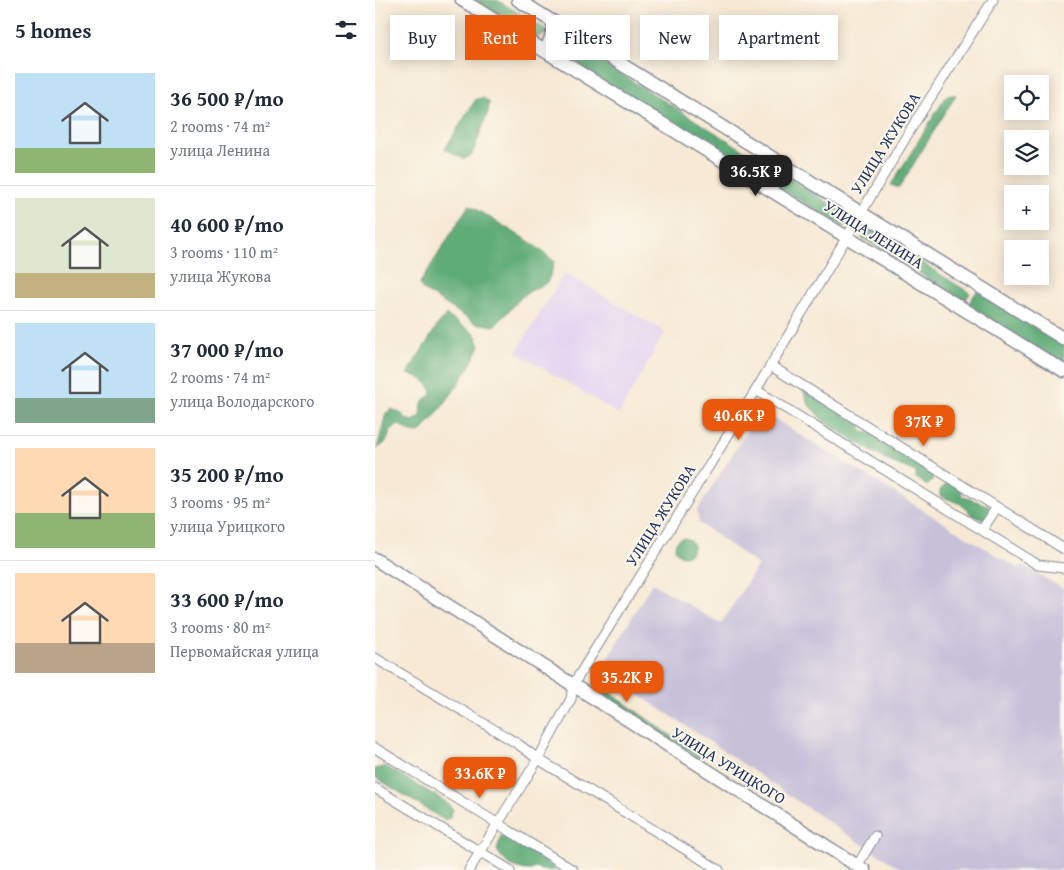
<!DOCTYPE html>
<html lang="en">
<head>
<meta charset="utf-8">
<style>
  :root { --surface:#fff; --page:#f6f6f7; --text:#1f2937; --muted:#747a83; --line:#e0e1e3; --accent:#ea580c }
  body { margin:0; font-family:"Gentium Book Plus",serif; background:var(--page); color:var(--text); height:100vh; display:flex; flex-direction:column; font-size:19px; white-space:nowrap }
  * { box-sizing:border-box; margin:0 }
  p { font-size:16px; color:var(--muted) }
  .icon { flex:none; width:28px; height:28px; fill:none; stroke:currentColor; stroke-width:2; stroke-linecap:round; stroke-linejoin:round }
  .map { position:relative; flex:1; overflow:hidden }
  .details { display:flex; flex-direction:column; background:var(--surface); width:375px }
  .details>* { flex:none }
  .hud { position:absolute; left:15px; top:15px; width:475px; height:45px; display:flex; gap:10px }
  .tools { position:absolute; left:629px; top:75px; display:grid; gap:10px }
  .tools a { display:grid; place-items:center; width:45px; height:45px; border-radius:0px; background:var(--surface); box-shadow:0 2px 12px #0003; font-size:25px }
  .price { position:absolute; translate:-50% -42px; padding:0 11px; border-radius:10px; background:var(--accent); color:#fff; font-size:16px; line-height:32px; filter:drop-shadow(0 1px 2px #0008) }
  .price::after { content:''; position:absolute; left:50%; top:30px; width:15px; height:11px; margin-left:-8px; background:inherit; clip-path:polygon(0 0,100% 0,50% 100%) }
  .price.active { background:#222; color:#fff }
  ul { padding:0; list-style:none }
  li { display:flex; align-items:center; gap:15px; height:125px; padding:0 15px }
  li+li { border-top:1px solid var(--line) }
  li span { display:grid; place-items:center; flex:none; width:140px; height:100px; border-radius:0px; color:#555 }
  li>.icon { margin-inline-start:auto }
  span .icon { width:60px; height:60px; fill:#fffc; stroke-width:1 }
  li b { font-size:21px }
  h2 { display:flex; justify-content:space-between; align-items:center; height:60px; padding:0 15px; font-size:21px }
  .chip { padding:0 18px; border-radius:0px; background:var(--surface); box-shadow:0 2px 12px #0003; font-size:18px; line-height:45px }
  .chip.active { background:var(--accent); color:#fff }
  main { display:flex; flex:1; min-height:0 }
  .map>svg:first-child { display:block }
</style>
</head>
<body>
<main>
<section class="details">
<h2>5 homes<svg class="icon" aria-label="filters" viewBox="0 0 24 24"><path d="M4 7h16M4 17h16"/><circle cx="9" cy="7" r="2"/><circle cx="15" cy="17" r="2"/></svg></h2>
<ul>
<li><span style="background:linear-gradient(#bfe0f5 75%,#8fb573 0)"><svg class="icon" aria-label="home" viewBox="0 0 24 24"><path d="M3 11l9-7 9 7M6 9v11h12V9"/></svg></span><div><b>36 500 ₽/mo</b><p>2 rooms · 74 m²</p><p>улица Ленина</p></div></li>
<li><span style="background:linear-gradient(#dfe7d0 75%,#c2b280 0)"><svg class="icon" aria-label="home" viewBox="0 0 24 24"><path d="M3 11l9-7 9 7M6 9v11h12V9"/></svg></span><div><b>40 600 ₽/mo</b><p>3 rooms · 110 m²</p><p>улица Жукова</p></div></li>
<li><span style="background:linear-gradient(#bfe0f5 75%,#7fa58c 0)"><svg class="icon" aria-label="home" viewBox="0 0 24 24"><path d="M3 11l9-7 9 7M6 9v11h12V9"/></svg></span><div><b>37 000 ₽/mo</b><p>2 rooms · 74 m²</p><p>улица Володарского</p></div></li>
<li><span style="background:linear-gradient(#ffd9b3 65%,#8fb573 0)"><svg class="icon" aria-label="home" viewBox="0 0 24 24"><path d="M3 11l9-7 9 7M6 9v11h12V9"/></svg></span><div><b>35 200 ₽/mo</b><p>3 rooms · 95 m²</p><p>улица Урицкого</p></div></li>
<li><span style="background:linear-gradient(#ffd9b3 70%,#b9a48a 0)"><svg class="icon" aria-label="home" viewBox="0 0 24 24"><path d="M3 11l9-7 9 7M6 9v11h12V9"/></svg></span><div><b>33 600 ₽/mo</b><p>3 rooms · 80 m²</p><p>Первомайская улица</p></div></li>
</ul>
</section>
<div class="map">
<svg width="689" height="870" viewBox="0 0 689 870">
  <rect width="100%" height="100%" fill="#fbf7ec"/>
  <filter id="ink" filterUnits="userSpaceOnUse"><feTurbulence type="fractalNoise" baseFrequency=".02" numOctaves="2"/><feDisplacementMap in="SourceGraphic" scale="10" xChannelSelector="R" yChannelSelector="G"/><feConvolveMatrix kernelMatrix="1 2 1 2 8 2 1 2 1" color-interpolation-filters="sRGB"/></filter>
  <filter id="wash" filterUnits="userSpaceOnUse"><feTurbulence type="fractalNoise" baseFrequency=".0096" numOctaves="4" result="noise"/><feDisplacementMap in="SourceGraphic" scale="20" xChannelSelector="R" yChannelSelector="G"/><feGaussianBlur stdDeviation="1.12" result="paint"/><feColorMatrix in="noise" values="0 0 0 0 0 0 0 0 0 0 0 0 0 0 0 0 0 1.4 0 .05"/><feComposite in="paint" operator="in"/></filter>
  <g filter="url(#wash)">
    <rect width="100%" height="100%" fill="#f7e9d4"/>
    <path fill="#e4d3f1" d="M 190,273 L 290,332 L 244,414 L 141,352 Z"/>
    <path fill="#c6c0d9" d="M 385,410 L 644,569 L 647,565 L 689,589 L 689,870 L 528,870 L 465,830 L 340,745 L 226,670 L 277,583 L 346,624 L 383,565 L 324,523 L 322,511 Z"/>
    <path fill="#60ac77" stroke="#3e6e6a" d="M 100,0 L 122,0 L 176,33 L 161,37 Z
      M 194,42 L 475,216 L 474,221 L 469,227 L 180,52 L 183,46 L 190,49 Z
      M 572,95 L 581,95 L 524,188 L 516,185 Z
      M 108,98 L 114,102 L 113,112 L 97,155 L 89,159 L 70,149 L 101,99 Z
      M 94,205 L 155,242 L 179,261 L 177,271 L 172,283 C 163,287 155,290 147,297 C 137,306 130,317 119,326 L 100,323 L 47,289 L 45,283 Z
      M 492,228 L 595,293 L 590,301 L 487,238 Z
      M 602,291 L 689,345 L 689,366 L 592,306 Z
      M 71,315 L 100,334 L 105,346 C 90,377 68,408 45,433 L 36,432 L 23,424 L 16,430 L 11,442 L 2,449 L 11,413 L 17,409 L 27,414 L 30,419 L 38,421 L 46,416 C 47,404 45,400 57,395 C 56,382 43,375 32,374 L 64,323 Z
      M 428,389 L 485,424 L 487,431 L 502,435 L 544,461 L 547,466 L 557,469 C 560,477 558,480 552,486 L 541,478 L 541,472 L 511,460 L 451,423 L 433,404 Z
      M 575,481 L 586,490 L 587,496 L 614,506 L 614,516 L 606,519 L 597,515 L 586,504 L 565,496 L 565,490 Z
      M300 547a9 9 0 1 1 18 0a9 9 0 1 1-18 0Z
      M 224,685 L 328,758 L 326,761 L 221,690 Z
      M 10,766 L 71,802 L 78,809 L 75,818 L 69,820 L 0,777 L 0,769 Z
      M 131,835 L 167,856 L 181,870 L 166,870 L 161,867 L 157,870 C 142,870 129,864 122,850 L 126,836 Z"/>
  </g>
  <g filter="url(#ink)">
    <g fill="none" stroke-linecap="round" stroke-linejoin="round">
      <g stroke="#898c99" stroke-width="11">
        <path id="street" d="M 396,366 L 689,549
          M 381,390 L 663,565 L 689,568
          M 607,530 L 622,507
          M 0,658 L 143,744 L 163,759 L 344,870
          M 0,748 L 198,870
          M 0,788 L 135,870
          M 482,866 L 500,836
          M 94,870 L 163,759 L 196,699 L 198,685 L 381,390 L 540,122 L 618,0"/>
      </g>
      <g stroke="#898c99" stroke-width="15">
        <path id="secondary" d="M 87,0 L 689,371
          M 143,0 L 689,339
          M 171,51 L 181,23
          M 0,559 L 489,870"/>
      </g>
      <use href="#street" stroke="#fff" stroke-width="9"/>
      <use href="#secondary" stroke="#fff" stroke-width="12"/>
    </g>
  </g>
  <g text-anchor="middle" stroke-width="4" stroke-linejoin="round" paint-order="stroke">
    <g font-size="16" fill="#1b2f5e" stroke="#fbf7ec">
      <text transform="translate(510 143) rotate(-58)" y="6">УЛИЦА ЖУКОВА</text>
      <text transform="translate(499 234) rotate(32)" y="6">УЛИЦА ЛЕНИНА</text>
      <text transform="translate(285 515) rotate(-58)" y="6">УЛИЦА ЖУКОВА</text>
      <text transform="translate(354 765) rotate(32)" y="6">УЛИЦА УРИЦКОГО</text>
    </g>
  </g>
</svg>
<div class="tools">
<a><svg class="icon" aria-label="locate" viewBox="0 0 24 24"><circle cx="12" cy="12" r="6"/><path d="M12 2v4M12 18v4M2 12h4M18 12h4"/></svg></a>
<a><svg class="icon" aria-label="layers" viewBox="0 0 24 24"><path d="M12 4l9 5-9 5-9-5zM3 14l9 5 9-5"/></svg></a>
<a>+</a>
<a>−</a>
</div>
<b class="price active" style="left:381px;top:197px">36.5K ₽</b>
<b class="price" style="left:364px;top:441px">40.6K ₽</b>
<b class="price" style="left:549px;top:447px">37K ₽</b>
<b class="price" style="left:252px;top:703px">35.2K ₽</b>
<b class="price" style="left:105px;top:799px">33.6K ₽</b>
<div class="hud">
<a class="chip">Buy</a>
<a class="chip active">Rent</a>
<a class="chip">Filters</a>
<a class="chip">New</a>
<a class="chip">Apartment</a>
</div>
</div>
</main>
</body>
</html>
